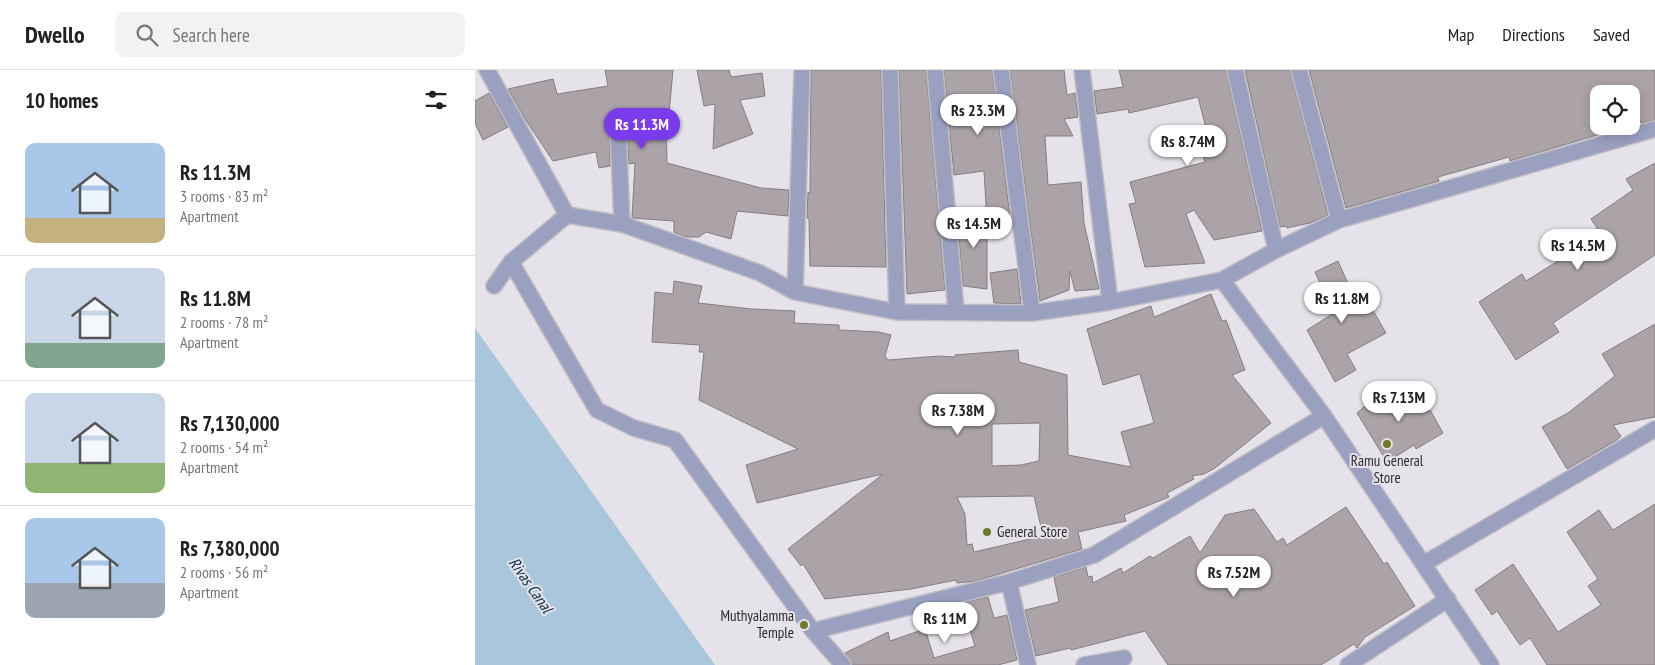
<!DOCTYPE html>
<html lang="en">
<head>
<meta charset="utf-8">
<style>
  :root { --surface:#fff; --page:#f2f2f2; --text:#202124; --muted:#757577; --line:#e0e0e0; --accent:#7c3aed }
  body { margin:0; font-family:"PT Sans Narrow",sans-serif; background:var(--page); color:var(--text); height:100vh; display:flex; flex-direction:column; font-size:19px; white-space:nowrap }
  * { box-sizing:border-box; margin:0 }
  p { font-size:16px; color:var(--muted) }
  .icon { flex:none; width:28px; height:28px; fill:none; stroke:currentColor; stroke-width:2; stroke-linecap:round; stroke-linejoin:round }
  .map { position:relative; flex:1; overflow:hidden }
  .side { display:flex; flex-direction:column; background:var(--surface); width:475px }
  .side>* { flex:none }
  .controls { position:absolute; left:1115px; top:15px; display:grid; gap:10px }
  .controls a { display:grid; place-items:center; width:50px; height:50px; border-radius:10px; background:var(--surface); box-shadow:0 2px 12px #0003; font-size:25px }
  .price { position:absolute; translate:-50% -42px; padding:0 11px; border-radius:18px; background:#fff; color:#222; font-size:16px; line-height:32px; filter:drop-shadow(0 1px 2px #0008) }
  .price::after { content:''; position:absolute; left:50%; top:30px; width:15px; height:11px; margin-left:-8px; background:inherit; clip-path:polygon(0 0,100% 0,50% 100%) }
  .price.on { background:var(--accent); color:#fff }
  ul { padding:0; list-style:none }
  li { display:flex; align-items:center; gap:15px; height:125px; padding:0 25px }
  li+li { border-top:1px solid var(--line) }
  li span { display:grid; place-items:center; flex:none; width:140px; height:100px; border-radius:10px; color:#555 }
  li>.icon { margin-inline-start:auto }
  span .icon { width:60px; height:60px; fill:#fffc; stroke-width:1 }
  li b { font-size:21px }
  h2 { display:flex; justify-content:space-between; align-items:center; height:60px; padding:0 25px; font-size:21px }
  header { display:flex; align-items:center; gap:30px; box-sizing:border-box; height:70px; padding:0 25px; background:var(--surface); border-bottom:1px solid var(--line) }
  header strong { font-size:24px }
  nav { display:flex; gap:28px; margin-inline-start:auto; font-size:18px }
  .search { width:350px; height:45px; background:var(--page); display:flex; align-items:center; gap:12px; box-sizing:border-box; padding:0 18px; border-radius:10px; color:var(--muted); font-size:19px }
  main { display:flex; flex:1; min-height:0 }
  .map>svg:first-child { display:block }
</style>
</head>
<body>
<header>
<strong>Dwello</strong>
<div class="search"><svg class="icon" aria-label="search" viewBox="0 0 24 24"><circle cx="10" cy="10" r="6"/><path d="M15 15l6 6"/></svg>Search here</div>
<nav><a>Map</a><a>Directions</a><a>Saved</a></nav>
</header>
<main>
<section class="side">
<h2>10 homes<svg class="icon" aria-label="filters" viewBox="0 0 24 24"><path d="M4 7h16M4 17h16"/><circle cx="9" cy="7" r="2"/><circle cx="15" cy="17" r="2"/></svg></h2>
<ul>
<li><span style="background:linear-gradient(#a9c7e8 75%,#c2b280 0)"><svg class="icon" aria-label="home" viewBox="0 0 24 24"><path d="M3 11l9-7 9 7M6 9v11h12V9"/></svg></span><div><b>Rs 11.3M</b><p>3 rooms · 83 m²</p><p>Apartment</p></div></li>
<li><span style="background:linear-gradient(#c9d6e8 75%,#7fa58c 0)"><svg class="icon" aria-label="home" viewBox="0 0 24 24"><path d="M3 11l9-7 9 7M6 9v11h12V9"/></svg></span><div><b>Rs 11.8M</b><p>2 rooms · 78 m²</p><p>Apartment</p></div></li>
<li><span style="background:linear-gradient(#c9d6e8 70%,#8fb573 0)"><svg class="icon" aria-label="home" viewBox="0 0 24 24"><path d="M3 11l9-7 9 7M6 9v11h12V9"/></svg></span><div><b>Rs 7,130,000</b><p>2 rooms · 54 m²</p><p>Apartment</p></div></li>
<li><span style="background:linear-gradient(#a9c7e8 65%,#9aa5b1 0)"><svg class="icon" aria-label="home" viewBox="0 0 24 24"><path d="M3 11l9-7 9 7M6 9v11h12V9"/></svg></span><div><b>Rs 7,380,000</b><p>2 rooms · 56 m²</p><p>Apartment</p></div></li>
</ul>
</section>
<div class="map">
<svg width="1180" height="595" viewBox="0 0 1180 595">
  <rect width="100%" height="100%" fill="#e5e2e9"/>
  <path fill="#aac6dc" d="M 0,258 L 240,595 L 0,595 Z"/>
  <path fill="#aba3a8" stroke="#857d81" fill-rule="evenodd" d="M 130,0 L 198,0 L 194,44 L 191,45 L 192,93 L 286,118 L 314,120 L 313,146 L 262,141 L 256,169 L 231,162 L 224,167 L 211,167 L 199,162 L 199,151 L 157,148 L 160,93 L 154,94 L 152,58 L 147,51 L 138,51 L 135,55 L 135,96 L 124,98 L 121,82 L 78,91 L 50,49 L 33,19 L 78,9 L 82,24 L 133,16 Z
    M 222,0 L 254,0 L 256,7 L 287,3 L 290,26 L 265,30 L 278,64 L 238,79 L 240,34 L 229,36 Z
    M 336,0 L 406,0 L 411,197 L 335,196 L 334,149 L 332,148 L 333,122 L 335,123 Z
    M 424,0 L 451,0 L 470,220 L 432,224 Z
    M 469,0 L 517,0 L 536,155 L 512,152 L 509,101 L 479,105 Z
    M 535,0 L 589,0 L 592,25 L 600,23 L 603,47 L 589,49 L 598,66 L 570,66 L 573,115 L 606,112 L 609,153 L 624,219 L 600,221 L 595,201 L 594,220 L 565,231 Z
    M 644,0 L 751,0 L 787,161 L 739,170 L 719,140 L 711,144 L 730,193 L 670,197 L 654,134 L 661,133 L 655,112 L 730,92 L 723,69 L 733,66 L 723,27 L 654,43 L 653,39 L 622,44 L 619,21 L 648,17 Z
    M 770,0 L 815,0 L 853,145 L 835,153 L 812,158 L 812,156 L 805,157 Z
    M 834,0 L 1180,0 L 1180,50 L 1166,53 L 1165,50 L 1156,54 L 1156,24 L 1124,24 L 1124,56 L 1152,56 L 1035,91 L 1034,87 L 963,107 L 964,111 L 871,138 Z
    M 14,23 L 33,57 L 8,70 L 0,53 L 0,31 Z
    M 1180,93 L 1180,185 L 1078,253 L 1084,262 L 1041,290 L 1004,232 L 1047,204 L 1051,211 L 1126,164 L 1116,149 L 1158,120 L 1151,109 Z
    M 510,141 L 512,154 L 512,219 L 488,216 L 482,145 Z
    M 863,191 L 886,243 L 896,237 L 911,263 L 872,284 L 881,300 L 860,312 L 832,260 L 859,243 L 840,202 Z
    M 542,199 L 546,234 L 519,233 L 515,203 Z
    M 199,211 L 227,216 L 223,233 L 277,239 L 320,241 L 319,253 L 364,255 L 364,260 L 404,262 L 416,265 L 410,286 L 413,290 L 464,286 L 480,287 L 480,285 L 543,280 L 544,292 L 592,305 L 593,385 L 656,397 L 646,362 L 679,353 L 665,304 L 628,315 L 612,259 L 676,236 L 679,247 L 736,224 L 747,251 L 751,250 L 770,300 L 757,305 L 796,353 L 740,398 L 729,404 L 717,406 L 719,409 L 692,423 L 694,427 L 649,445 L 651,451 L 603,462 L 607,479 L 501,511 L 482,513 L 481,510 L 436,519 L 350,529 L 328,494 L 326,496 L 313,479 L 408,404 L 282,433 L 271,395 L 323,379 L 224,330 L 229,282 L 224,282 L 225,275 L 177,272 L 180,222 L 198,224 ZM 565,353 L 564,391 L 546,395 L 517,396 L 517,354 ZM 559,426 L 568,466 L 499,482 L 497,474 L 492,475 L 490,444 L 482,427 Z
    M 1180,254 L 1180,347 L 1138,355 L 1146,366 L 1142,370 L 1092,399 L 1067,357 L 1093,343 L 1140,306 L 1127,284 Z
    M 937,314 L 951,342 L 955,340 L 968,363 L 941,379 L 939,375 L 912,392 L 882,343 L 905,323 L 907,330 Z
    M 1180,434 L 1180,595 L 1072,595 L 1055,568 L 1045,575 L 1022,541 L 1017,545 L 1000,520 L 1038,494 L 1083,562 L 1126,535 L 1113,516 L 1123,509 L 1092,462 L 1124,440 L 1138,460 Z
    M 871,437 L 909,494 L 912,492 L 940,536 L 890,567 L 882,578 L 879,574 L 846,595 L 693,595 L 670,561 L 596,580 L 595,578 L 561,586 L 550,540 L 584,532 L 579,507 L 611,497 L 613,507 L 617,506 L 618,513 L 646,498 L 648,503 L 675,486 L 678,488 L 715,466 L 725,483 L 750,445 L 779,439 L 802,472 L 808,468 L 812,475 Z
    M 513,527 L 519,548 L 532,545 L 542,590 L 523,595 L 377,595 L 370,583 L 413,562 L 415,571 L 450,559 L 459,588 L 500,576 L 487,533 Z"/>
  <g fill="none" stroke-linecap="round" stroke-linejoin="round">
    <g stroke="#c0bdc3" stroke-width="18">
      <path id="street" d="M 12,0 L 92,145
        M 415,0 L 422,242
        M 460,0 L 481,241
        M 526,0 L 557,243
        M 607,0 L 635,232
        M 760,0 L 801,180
        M 824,0 L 864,150
        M 143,59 L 147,154
        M 36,192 L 122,340 L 159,358 L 200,370 L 338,561 L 368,595
        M 19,216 L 36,192 L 92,145 L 147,154 L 285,203 L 320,222 L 422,242 L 557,243 L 635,232 L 747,210
        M 320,222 L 327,0
        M 950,493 L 1180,359
        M 534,512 L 553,595
        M 338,561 L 534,512 L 619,485 L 849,346
        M 609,595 L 649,588
        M 873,595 L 973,529
        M 1016,595 L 849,346 L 747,210 L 801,180 L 864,150 L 1180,59"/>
    </g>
    <use href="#street" stroke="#9aa0c0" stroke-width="15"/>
  </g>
  <g fill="#6e7a27" stroke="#e5e2e9" stroke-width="2">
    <circle cx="912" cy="374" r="5"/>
    <circle cx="512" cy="462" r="5"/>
    <circle cx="329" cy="555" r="5"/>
  </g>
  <g text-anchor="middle" stroke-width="4" stroke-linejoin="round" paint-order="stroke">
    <g font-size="15" fill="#2c2a2d" stroke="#e5e2e9">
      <text x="912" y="396">Ramu General<tspan x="912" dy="17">Store</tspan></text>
      <text x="522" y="467" text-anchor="start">General Store</text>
      <text x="319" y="551" text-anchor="end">Muthyalamma<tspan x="319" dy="17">Temple</tspan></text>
    </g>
    <g font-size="16" font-style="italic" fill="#0c3047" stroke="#e5e2e9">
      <text transform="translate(56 515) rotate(55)" y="6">Rivas Canal</text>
    </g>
  </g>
</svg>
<div class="controls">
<a><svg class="icon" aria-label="locate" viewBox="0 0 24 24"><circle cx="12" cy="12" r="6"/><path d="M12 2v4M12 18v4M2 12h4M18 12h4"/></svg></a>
</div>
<b class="price" style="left:503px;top:66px">Rs 23.3M</b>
<b class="price on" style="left:167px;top:80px">Rs 11.3M</b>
<b class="price" style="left:713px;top:97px">Rs 8.74M</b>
<b class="price" style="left:499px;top:179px">Rs 14.5M</b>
<b class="price" style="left:1103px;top:201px">Rs 14.5M</b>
<b class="price" style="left:867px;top:254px">Rs 11.8M</b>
<b class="price" style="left:924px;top:353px">Rs 7.13M</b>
<b class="price" style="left:483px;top:366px">Rs 7.38M</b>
<b class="price" style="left:759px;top:528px">Rs 7.52M</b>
<b class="price" style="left:470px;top:574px">Rs 11M</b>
</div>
</main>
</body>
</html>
